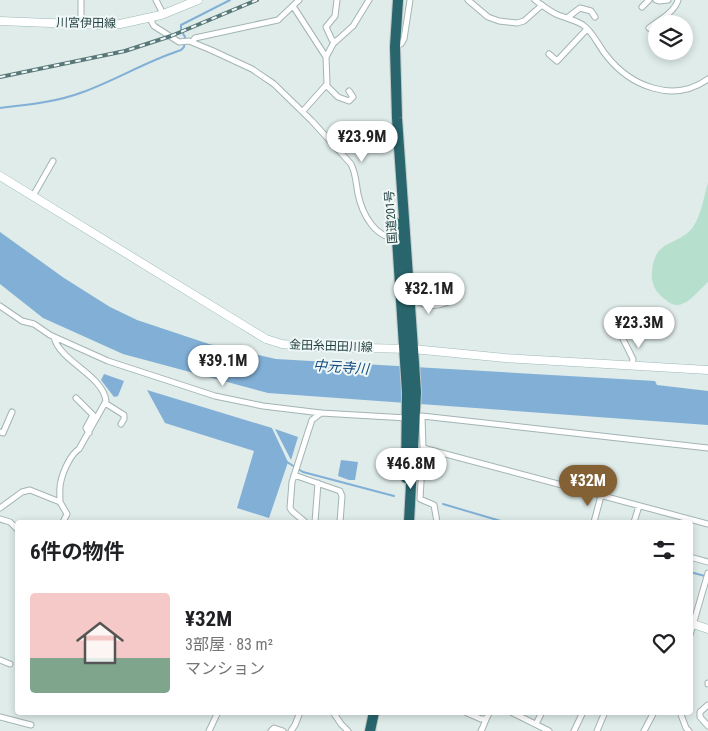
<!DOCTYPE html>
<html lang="ja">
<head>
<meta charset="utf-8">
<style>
  :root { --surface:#fff; --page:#f6f6f6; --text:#202124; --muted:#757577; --line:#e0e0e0; --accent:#846035 }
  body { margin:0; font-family:"Roboto Condensed","Noto Sans JP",sans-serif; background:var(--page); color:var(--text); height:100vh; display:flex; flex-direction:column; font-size:19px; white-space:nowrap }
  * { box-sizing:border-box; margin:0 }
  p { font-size:16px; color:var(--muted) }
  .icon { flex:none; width:28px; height:28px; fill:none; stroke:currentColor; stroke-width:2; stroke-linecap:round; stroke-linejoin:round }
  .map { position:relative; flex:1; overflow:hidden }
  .panel { position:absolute; left:15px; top:520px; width:678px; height:195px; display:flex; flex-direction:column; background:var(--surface); border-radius:5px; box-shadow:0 2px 8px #0003 }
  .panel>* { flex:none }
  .buttons { position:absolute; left:648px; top:15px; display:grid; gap:10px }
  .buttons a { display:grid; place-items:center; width:45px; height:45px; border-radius:50%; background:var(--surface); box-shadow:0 2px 8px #0003; font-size:25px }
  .price { position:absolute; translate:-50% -42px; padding:0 11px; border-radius:18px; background:#fff; color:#222; font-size:16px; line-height:32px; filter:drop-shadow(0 1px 2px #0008) }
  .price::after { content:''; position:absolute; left:50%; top:30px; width:15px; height:11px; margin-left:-8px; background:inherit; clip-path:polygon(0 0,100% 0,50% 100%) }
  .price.active { background:var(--accent); color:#fff }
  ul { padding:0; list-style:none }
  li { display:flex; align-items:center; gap:15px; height:125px; padding:0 15px }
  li+li { border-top:1px solid var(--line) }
  li span { display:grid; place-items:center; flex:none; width:140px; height:100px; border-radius:5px; color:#555 }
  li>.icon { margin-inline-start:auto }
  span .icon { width:60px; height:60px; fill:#fffc; stroke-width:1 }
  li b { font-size:21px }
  h2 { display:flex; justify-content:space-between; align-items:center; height:60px; padding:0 15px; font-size:21px }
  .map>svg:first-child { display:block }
</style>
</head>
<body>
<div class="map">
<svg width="708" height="731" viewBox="0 0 708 731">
  <rect width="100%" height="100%" fill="#dfecea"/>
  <path fill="#b6dfce" d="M 708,183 L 708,282 C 700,289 689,304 678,305 C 672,306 666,300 661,296 C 654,290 651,281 652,272 C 654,238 678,247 693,227 C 701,216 704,196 708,183 Z"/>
  <path fill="#81afd6" d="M 0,232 L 64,278 L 110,307 L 137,320 L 209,344 L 276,359 L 655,381 L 657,385 L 708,391 L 708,425 L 268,393 L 123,354 L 43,318 L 0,284 Z
    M 104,374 L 124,381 L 118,396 L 114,397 L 101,380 Z
    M 147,390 L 272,428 L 288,462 L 269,518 L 237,508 L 254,451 L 165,423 Z
    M 275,429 L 298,437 L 291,460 Z
    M 341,460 L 358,462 L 355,480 L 349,480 L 338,476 Z"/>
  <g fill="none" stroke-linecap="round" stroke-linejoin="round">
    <path stroke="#81afd6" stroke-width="2" d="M 0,108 C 27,105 57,102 83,92 C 116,80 147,61 181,50 L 184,47 L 185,37 L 181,30 L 181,25 L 230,0
      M 287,462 L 303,472 L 394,496
      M 443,504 L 504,522
      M 690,572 L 705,576"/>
    <g stroke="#a2b4b3" stroke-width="7">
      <path id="street" d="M 156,0 L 163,14
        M 468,0 L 488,17 L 499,21 L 517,23 L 524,21 L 542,5
        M 535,0 C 542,5 549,11 558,15 C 566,18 575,20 583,25 C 593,32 598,45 606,55 C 630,86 673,104 708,79
        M 656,0 L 659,1 L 668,0
        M 293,6 L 326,57
        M 642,7 L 649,0
        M 149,17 L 154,26 L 179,42 L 189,41 L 211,50 L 252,69 L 274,84 L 312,121 L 351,164 C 356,174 356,183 358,194 C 362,213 375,239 397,238
        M 567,18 L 580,8 L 591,11 L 595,17
        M 81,24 L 81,0
        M 649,28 C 658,21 675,12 678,0
        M 335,41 L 332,40 L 326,27 L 335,16 L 337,0
        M 192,42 L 195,38 L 278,20 L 299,0
        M 395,46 L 401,44 L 404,39 L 410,0
        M 549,54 L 557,61 L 587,29
        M 326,85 L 338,97 L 349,101 L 353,97 L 349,91
        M 303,111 L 327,84 L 326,57 L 333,44 L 353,26 L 369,0
        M 33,196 L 53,161
        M 409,299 C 415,299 416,301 421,303 C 430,307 437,306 446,303
        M 425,304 L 430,288
        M 0,306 L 22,321 L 34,324 L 50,335 L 108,361 L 215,396 L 263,406 L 321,413 L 407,418 L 422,416 L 708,448
        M 54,337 C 59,361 103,375 106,401 L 79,449 C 71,454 63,471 61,481 C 59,487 60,496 60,502
        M 622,337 L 633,359 L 632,365
        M 76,398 L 93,415 L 86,428 L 89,433
        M 105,403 L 124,415 L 124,419 L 121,424
        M 422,416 L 423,448 L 420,499 L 434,505 L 437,522
        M 0,432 L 3,433 L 12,412
        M 423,448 L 708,524
        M 294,475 L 340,491 L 342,496 L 340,522
        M 0,508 L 22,492 L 30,490 L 60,502 L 67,514 L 63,522
        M 0,519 L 10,522 L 18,530
        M 305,522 L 292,511 L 290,508 L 292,482 L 308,432 L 312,420 L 321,413
        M 315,522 L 318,483
        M 594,522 L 601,496
        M 634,522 L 639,506
        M 690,557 L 708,562
        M 690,635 L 708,573
        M 0,660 L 10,664
        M 708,684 L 708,683
        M 708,705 L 700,712 L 700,717 L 708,726
        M 333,712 L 341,724 L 348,731
        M 511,712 L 549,731
        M 680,712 L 686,728 L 689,731
        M 467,713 L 481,719 L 485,719
        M 0,717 L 31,725
        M 536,724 L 542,712
        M 209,731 L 218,712
        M 271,731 L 274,728 L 283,731
        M 291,731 L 295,725 L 300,712
        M 481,731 C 485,724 485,719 490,712
        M 574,731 L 583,712
        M 597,731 L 605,712
        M 644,731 L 654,712"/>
    </g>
    <g stroke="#9db9b7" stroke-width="9">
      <path id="secondary" d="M 0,21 L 100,25 L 120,24 L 161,15 L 198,0
        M 0,176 L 238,322 L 266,339 L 282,344 L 314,347 L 413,349 L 505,358 L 708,370
        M 690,623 L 708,629"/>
    </g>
    <g stroke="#c0c8c9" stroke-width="12">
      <path id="highway" d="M 398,0 L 395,47 L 397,118 L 416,392 L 409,522
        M 396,223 L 407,392 L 406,478
        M 370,731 L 374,712"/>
    </g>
    <use href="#street" stroke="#fff" stroke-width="5"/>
    <use href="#secondary" stroke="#fff" stroke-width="8"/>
    <use href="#highway" stroke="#28656c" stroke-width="10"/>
    <g stroke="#597879" stroke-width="4">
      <path id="rail" d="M 0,77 L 125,51 L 171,36 L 257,0"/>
    </g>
    <use href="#rail" stroke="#f0f8f7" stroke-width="2" stroke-dasharray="5.5" stroke-linecap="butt"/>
  </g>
  <g text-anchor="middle" stroke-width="4" stroke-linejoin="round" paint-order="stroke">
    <g font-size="12" fill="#1f3c3d" stroke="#f0f8f7">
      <text transform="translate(86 23) rotate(1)" y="4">川宮伊田線</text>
      <text transform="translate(391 217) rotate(-94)" y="4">国道201号</text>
      <text transform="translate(331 346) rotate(2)" y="4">金田糸田田川線</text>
    </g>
    <g font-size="14" font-style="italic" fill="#144b7e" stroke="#f0f8f7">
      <text transform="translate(341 367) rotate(4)" y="5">中元寺川</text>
    </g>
  </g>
</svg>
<div class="buttons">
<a><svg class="icon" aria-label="layers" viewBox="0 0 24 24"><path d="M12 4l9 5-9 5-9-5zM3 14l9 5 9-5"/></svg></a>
</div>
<b class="price" style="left:362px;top:163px">¥23.9M</b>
<b class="price" style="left:429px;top:315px">¥32.1M</b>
<b class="price" style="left:639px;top:349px">¥23.3M</b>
<b class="price" style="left:223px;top:387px">¥39.1M</b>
<b class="price" style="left:411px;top:490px">¥46.8M</b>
<b class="price active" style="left:588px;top:507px">¥32M</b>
<section class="panel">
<h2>6件の物件<svg class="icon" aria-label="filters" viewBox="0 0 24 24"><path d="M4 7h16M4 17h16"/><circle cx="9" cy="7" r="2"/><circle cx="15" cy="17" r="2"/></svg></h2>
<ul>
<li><span style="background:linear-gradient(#f6c9c9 65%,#7fa58c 0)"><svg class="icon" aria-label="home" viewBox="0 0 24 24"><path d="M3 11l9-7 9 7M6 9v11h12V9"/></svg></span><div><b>¥32M</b><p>3部屋 · 83 m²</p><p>マンション</p></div><svg class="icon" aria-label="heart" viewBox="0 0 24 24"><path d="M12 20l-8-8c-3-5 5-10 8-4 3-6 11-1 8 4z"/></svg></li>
</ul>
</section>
</div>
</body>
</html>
